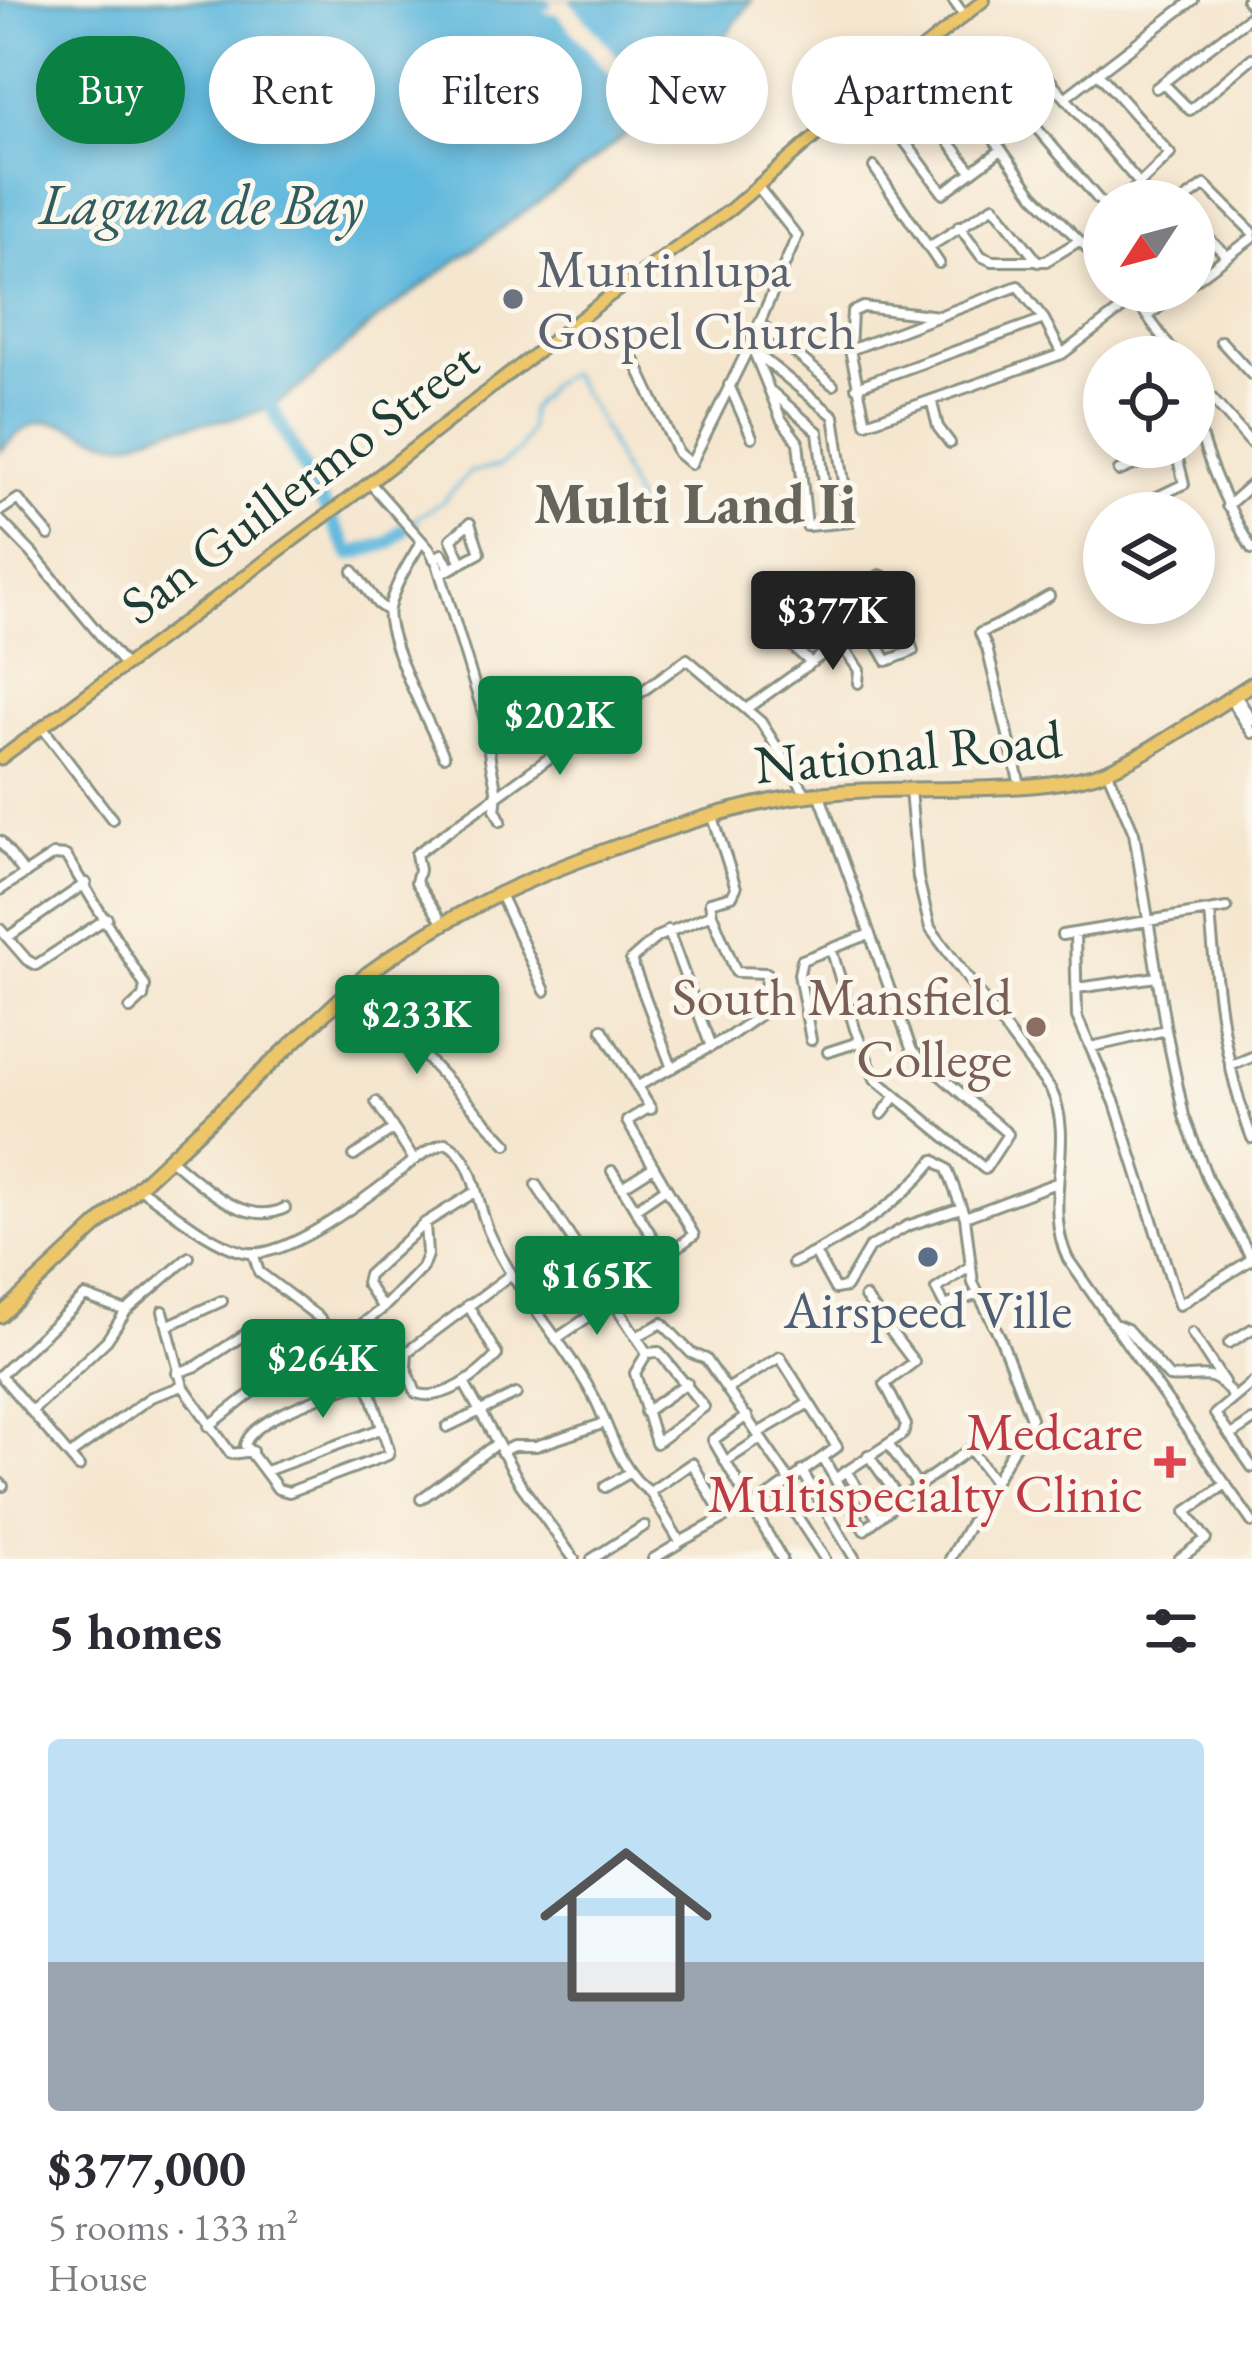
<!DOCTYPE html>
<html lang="en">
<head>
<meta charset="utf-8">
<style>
  :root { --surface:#fff; --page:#f7f7f7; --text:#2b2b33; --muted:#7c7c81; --accent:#0b8043 }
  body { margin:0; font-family:"EB Garamond",serif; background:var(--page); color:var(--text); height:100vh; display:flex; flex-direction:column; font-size:45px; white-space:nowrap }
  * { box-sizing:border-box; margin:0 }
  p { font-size:39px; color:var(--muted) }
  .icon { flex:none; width:66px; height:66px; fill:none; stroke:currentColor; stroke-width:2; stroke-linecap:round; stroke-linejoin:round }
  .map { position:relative; height:1559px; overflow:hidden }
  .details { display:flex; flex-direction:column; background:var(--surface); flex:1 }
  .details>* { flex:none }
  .guide { position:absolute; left:36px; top:36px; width:1182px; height:108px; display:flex; gap:24px }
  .needle { width:78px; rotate:234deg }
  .controls { position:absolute; left:1083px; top:180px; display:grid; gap:24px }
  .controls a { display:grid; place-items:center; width:132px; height:132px; border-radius:50%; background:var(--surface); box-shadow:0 6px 18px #0003; font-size:60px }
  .price { position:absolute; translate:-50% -102px; padding:0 27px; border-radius:12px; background:var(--accent); color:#fff; font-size:39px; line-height:78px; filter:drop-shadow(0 3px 6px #0008) }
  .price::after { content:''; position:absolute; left:50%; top:72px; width:36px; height:27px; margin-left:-18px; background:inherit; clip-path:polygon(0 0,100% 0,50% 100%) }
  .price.active { background:#222; color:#fff }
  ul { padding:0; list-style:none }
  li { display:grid; align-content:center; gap:24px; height:636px; padding:0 48px }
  li span { display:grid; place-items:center; height:372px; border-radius:12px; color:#555 }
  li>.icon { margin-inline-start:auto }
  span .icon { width:216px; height:216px; fill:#fffc; stroke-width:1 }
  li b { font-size:51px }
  h2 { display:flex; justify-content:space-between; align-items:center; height:144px; padding:0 48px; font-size:51px }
  .pill { padding:0 42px; border-radius:54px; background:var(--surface); box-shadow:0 6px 18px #0003; font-size:42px; line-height:108px }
  .pill.active { background:var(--accent); color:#fff }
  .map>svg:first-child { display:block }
</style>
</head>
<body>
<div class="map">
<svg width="1252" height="1559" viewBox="0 0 1252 1559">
  <rect width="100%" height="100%" fill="#fbf7ec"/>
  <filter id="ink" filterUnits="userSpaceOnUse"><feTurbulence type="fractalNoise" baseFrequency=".00833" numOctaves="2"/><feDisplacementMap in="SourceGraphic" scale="24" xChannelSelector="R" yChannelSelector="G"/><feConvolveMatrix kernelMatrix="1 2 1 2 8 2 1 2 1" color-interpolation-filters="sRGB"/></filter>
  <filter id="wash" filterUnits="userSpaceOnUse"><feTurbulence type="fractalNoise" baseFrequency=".004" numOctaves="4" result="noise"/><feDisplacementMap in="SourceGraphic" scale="48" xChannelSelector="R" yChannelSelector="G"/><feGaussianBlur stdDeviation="2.7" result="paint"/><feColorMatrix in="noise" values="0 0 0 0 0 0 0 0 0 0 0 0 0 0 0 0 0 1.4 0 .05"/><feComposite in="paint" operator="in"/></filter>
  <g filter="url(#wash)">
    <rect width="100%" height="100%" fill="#f5e6cf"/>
    <path fill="#5fb8dd" stroke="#3f7a88" stroke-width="3" d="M 0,0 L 752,0 C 655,139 502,220 372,324 C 343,347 297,396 265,409 C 232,423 193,421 158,432 C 147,435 136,443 124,443 C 73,439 48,393 0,452 Z"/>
    <path fill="#f5e6cf" d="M 548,0 L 569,0 L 651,95 L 659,107 L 653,113 L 643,99 L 629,97 L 557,14 L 545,12 L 545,8 L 553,8 Z"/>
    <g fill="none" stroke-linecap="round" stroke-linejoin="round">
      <path stroke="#5fb8dd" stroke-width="3" d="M 419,525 L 413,520 L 442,502 L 470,472 L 499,466 L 519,451 L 529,430 L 530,409 L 551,384 L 570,373 L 598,418 L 637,503"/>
      <path stroke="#5fb8dd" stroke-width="14" d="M 271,407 L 350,554 L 389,543 L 403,530"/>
    </g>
  </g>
  <g filter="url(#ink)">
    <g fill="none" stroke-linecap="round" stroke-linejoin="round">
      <g stroke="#8a9282" stroke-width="14">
        <path id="minor" d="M 953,0 L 964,15
          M 1247,0 L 1252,7
          M 926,45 L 1034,195 L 1104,265
          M 1098,73 L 1170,154 L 1122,201
          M 1163,83 L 1190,110 L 1252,58
          M 1156,88 L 1252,15
          M 1066,97 L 1193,0
          M 1015,103 L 1104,206
          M 983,128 L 1042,81 L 1049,79 L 1140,184
          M 874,167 L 939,263
          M 972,172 L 925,110 L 897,131 L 943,193 C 962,179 981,165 1000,151
          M 1183,201 L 1205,185 L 1252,232
          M 1194,225 L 1227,256
          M 959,226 L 981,256 L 992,261 L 1046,261 L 1079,241
          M 929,247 L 994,206 L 1038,262
          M 1194,281 L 1252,238
          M 1129,291 L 1177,357
          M 1149,315 L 1180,291
          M 939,316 L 863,307 L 852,312 L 850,350 L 866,423 L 1062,354 L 1136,298
          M 760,323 L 833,385
          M 623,336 L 678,453 L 691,464 L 749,347 L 797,236 L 758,187
          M 1221,341 L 1252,375
          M 749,347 L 834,416 L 850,522 L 807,526 L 798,442 L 781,419 L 754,352
          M 850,350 L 1018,286 L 1044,319 L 1062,354
          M 1194,378 L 1252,444
          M 1200,384 C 1180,414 1234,520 1252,549
          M 729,385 L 752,437
          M 856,387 L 1044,319
          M 772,392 L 818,432 L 829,524
          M 932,403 L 938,427 L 950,443
          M 1119,471 L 1175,448
          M 370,483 L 429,549 L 437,563 L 490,736 C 485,763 501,784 495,809 L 501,821
          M 1227,506 L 1252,484
          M 1130,510 L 1184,484 L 1175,447
          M 0,511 L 18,499 L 49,535
          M 0,520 L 32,553 L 124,664
          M 422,541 C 409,562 395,584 389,608 C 383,635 431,727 444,756
          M 434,559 L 442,554 L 450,569
          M 353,571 L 378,604 L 388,611
          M 441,574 L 480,553 L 470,523 L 451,539 L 462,563
          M 839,642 L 859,670 L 858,683
          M 810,662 L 792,646 L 792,638 L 880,575 L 888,579 L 913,651 L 887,661 L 865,623
          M 1235,694 L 1252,720
          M 1230,699 L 1252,733
          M 746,709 L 895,603
          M 42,727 L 112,819
          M 1107,770 L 1134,833 L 1166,1030 L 1184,1116 L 1208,1180 L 1252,1259
          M 1020,785 L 987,648 L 980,633 C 1006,623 1024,610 1049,596
          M 910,790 L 918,878 L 930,928 L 1051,1090 C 1077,1141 1041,1202 1068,1259 L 1252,1522
          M 819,793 L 912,1051 L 1008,1134 L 985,1169 L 875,1079 L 855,1029 L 831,948
          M 712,814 L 736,888 L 732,896 L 710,902 L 712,914
          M 0,841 L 25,874
          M 0,890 L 53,855 L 66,856 L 145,986 L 143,997 L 130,1009
          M 499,892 L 545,991
          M 1210,911 C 1216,989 1224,1065 1252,1138
          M 442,922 L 416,882 L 419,870 L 416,854 L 687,659 L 761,722 L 806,794
          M 0,929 L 27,960 L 36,965 L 107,918
          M 668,930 L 711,1047
          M 1075,933 L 1077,1017 L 1115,1103 L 1179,1305 L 1252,1259
          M 1062,935 L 1227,908
          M 8,937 L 86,883
          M 357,984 L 507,1144
          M 1077,988 L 1157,977
          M 602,1029 L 651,1109
          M 811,1040 L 799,974 L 802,960 L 870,934
          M 1091,1047 L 1166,1030
          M 828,1052 L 859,1042
          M 1230,1066 L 1252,1057
          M 672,1068 L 631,960 L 657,937 L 712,914
          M 638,1086 L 730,1036 L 761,1014 L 767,973 L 736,972 L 712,914
          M 376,1102 L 414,1160
          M 882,1114 L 896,1096
          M 354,1156 L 393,1129
          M 169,1158 C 198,1182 245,1229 285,1208
          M 612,1171 L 664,1256
          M 536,1185 L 647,1353
          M 622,1187 L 652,1168
          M 139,1188 C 171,1209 207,1242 243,1252 C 277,1262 348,1211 376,1190 C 399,1173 419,1152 446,1143 C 476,1158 476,1203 489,1232 C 515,1292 563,1339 594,1397 C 610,1428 619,1471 650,1492 L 692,1463 L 724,1518 L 680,1542 L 650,1492
          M 635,1209 L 663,1190
          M 965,1217 L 1056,1183
          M 253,1253 L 259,1272 L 317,1316 L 340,1341
          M 815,1253 L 835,1289 L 846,1287 L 869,1248 L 907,1226 L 961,1208
          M 793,1263 C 843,1240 901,1203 934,1160 L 947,1169 L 965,1217 L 973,1283 L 1000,1337 L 1031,1418 L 950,1559
          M 971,1266 L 936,1289 L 945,1306 L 978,1294
          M 610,1296 L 694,1235 L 627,1121 L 650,1107
          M 865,1297 L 914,1362 L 885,1384 L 906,1425 L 903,1434 L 888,1444
          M 468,1305 L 497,1355 C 479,1375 443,1403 416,1393 L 406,1367 L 407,1352 L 510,1275
          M 383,1308 L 366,1283 L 368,1275 L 425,1223 L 475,1192
          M 163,1311 L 183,1386 L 231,1454 L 252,1451
          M 1112,1323 L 1127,1329 L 1169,1377 C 1199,1381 1212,1364 1233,1397
          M 169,1325 L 222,1301
          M 1192,1333 L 1224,1382
          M 636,1337 L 662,1323 L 691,1353 L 706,1359 L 790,1481
          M 556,1339 L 613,1300
          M 1229,1343 L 1252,1329
          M 659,1352 L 704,1407 L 656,1443 L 635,1373 L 647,1353 Z
          M 177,1373 L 197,1366 L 253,1329
          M 0,1375 L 85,1296 L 126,1311
          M 0,1375 L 79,1467
          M 268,1380 L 346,1337 L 383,1308 L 422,1268 L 427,1255 L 425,1223
          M 367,1380 L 389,1450 L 388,1455 L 289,1492 L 278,1489 L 245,1445 C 253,1416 338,1392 367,1380 Z
          M 464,1383 L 521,1485 L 574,1559
          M 1252,1383 L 1215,1414 L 1252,1467
          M 729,1388 L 780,1357 L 837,1447 L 754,1507
          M 32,1411 L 107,1340 L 126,1311 L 189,1257
          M 645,1412 L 687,1383
          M 747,1416 L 713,1440 L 782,1559
          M 209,1426 L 267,1381
          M 447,1427 L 516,1394
          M 758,1433 L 809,1403
          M 1230,1436 L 1252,1421
          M 501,1452 L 513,1446 L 536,1446 L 605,1423
          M 70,1455 L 151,1397 L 183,1386
          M 868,1455 L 901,1501
          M 823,1458 L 864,1530 L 918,1486 L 888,1444 L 836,1478
          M 726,1461 L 761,1438
          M 266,1471 L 383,1428
          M 802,1471 L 855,1559
          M 846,1471 L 878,1519
          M 0,1483 L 3,1486
          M 918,1486 L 970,1449 L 994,1482
          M 605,1487 L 629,1473
          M 421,1499 L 496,1444
          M 793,1510 L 825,1559
          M 592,1559 L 644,1526
          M 653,1559 L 678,1544
          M 1179,1559 L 1206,1539 L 1186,1512 L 1226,1484"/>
      </g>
      <g stroke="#8a9282" stroke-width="16">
        <path id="major" d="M 0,759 L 359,491 L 608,297 L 731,209 L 853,104 L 984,0"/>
      </g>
      <g stroke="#8a9282" stroke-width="18">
        <path id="highway" d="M 0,1316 L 367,974 C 451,912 520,881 618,846 C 690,821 762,797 839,792 C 916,786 1022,795 1094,775 C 1139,762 1210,710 1252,684"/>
      </g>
      <use href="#minor" stroke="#fff" stroke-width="8"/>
      <use href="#major" stroke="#ecc669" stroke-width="10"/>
      <use href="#highway" stroke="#ecc669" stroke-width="12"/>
    </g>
  </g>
  <circle fill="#6b7280" stroke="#fbf7ec" stroke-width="4.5" cx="513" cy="299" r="12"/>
  <circle fill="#8d6e63" stroke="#fbf7ec" stroke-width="4.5" cx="1036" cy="1027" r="12"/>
  <circle fill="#5c6f8a" stroke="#fbf7ec" stroke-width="4.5" cx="928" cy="1257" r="12"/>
  <path fill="#e0444e" stroke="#fbf7ec" stroke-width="4.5" d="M1164 1444h12v12h12v12h-12v12h-12v-12h-12v-12h12z"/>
  <g text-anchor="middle" stroke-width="10" stroke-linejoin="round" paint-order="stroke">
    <g font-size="54" fill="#5b616d" stroke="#fbf7ec" text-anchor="start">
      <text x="537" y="287">Muntinlupa<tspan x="537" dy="62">Gospel Church</tspan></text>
    </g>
    <g font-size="54" fill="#1f3d34" stroke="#fbf7ec">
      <text transform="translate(299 482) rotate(-37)" y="19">San Guillermo Street</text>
      <text transform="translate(908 751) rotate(-5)" y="19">National Road</text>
    </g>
    <g font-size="54" fill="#785e54" stroke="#fbf7ec" text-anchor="end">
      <text x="1012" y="1015">South Mansfield<tspan x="1012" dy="62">College</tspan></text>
    </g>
    <g font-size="54" fill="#4e5e75" stroke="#fbf7ec">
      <text x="928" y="1328">Airspeed Ville</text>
    </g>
    <g font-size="54" fill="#be3a42" stroke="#fbf7ec" text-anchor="end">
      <text x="1143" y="1450">Medcare<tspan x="1143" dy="62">Multispecialty Clinic</tspan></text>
    </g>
    <g font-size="57" font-style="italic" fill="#2f5c5e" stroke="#fbf7ec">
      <text x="201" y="224">Laguna de Bay</text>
    </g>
    <g font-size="57" font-weight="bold" fill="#65655c" stroke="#fbf7ec">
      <text x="695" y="523">Multi Land Ii</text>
    </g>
  </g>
</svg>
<div class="controls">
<a><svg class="needle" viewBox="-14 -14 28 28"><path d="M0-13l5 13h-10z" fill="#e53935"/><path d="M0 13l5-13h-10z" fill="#7c7c81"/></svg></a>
<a><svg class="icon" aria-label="locate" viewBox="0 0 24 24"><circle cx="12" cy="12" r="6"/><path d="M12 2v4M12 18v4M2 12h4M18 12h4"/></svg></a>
<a><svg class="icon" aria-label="layers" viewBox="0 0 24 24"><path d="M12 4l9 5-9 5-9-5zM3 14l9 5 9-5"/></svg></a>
</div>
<b class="price active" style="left:833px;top:673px">$377K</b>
<b class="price" style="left:560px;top:778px">$202K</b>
<b class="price" style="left:417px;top:1077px">$233K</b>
<b class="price" style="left:597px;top:1338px">$165K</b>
<b class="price" style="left:323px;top:1421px">$264K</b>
<div class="guide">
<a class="pill active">Buy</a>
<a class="pill">Rent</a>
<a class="pill">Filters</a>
<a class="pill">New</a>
<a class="pill">Apartment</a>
</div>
</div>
<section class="details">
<h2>5 homes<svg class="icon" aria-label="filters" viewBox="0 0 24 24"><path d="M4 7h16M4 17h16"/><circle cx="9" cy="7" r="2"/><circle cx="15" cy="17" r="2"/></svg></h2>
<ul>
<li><span style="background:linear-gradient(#bfe0f5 60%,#9aa5b1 0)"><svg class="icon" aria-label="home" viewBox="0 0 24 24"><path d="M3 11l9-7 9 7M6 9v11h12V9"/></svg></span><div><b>$377,000</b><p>5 rooms · 133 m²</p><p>House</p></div></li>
</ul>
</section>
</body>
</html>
